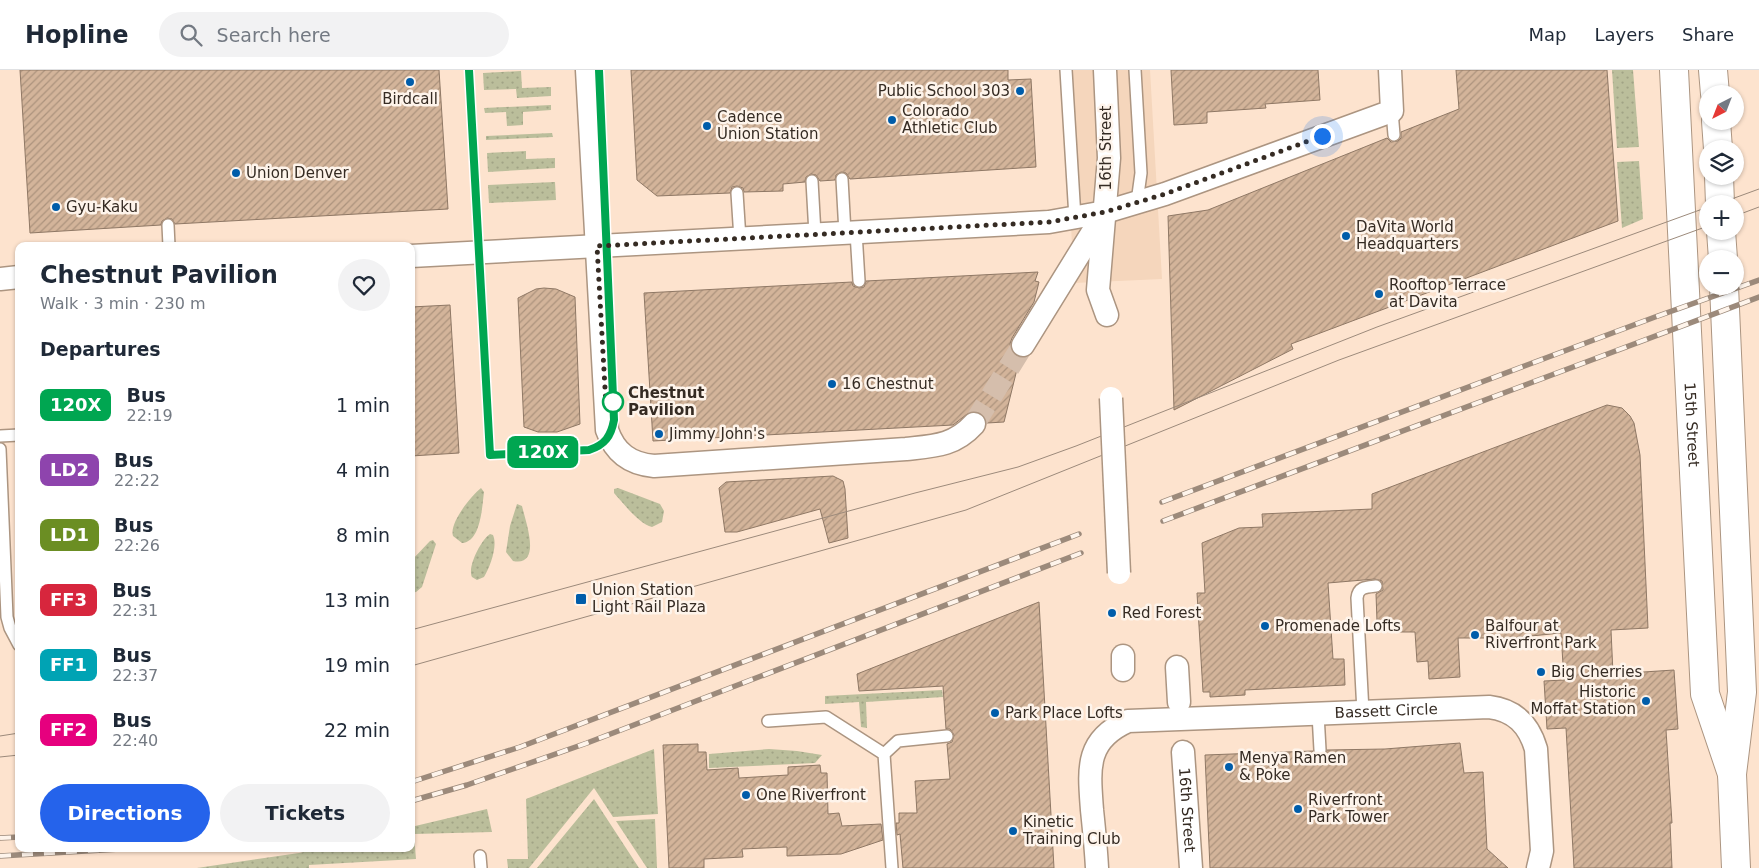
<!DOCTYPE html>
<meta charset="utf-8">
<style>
body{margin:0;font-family:"DejaVu Sans",sans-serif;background:#f2f2f3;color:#1f2937;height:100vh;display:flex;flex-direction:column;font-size:19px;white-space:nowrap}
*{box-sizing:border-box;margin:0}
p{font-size:16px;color:#747a83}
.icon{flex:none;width:28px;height:28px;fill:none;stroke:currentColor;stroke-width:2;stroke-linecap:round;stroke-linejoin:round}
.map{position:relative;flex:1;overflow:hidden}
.side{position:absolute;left:15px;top:172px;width:400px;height:610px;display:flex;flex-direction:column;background:#fff;border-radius:10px;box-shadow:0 1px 4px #0004}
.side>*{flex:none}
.badge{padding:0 10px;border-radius:8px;font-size:18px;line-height:32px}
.needle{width:32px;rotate:222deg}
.fabs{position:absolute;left:1699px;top:15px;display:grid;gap:10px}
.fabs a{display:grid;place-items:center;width:45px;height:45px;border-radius:50%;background:#fff;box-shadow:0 1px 4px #0004;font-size:25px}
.you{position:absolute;width:25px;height:25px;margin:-12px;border:4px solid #fff;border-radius:50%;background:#1a73e8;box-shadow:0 0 0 8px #1a73e833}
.map>.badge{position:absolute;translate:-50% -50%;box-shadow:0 0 0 2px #fff}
h2{padding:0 25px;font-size:19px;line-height:45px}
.round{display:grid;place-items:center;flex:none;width:52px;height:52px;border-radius:26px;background:#f2f2f3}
.headline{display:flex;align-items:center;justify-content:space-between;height:85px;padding:0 25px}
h1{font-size:24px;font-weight:700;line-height:38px}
.primary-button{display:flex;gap:10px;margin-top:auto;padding:10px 25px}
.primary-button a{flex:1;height:58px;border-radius:30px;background:#2563eb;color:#fff;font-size:20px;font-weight:700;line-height:58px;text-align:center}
.primary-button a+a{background:#f2f2f3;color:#1f2937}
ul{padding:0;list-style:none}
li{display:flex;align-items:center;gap:15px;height:65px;padding:0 25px}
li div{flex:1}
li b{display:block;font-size:19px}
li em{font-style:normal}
li .badge{min-width:55px;font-weight:700;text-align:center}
header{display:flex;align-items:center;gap:30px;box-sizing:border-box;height:70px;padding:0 25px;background:#fff;border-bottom:1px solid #e0e1e3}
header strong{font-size:24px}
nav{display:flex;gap:28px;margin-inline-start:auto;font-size:18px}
.search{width:350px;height:45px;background:#f2f2f3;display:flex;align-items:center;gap:12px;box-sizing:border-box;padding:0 18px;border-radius:28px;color:#747a83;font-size:19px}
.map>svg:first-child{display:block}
.built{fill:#f5d6bc}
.grass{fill:url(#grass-dots)}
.building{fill:url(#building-hatch);stroke:#8f7865}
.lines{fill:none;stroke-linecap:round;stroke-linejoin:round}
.street-tunnel{stroke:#d5beac;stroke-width:22;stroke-dasharray:22 11;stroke-linecap:butt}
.lane-casing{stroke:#ac9581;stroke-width:14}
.street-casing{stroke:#ac9581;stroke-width:25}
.secondary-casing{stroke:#ac9581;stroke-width:30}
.lane{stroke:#fff;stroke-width:11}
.street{stroke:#fff;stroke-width:22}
.secondary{stroke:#fff;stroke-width:28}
.tram{stroke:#9c8a7b;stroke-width:1}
.rail-casing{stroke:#9c8a7b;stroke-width:5.5}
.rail{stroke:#fef4eb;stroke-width:4;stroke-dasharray:11;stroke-linecap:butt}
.street-bridge-casing{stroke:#ac9581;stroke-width:25;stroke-linecap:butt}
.street-bridge{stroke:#fff;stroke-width:22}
.line-casing{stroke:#fff;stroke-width:11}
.line{stroke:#00a651;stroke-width:8}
.walk{stroke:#352b23;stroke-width:5;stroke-dasharray:0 9}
.poi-dot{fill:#005daa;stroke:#fef4eb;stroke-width:2}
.stop-dot{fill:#fff;stroke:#00a651;stroke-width:2.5}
.labels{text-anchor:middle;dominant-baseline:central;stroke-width:5;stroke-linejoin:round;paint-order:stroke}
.poi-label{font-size:15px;fill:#352b23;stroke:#fef4eb;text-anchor:start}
.street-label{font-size:15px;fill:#352b23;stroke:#fef4eb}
.stop-label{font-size:15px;font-weight:bold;fill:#352b23;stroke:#fef4eb;text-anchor:start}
</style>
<header>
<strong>Hopline</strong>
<div class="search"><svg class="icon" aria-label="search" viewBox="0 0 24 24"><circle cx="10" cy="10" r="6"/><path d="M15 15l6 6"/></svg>Search here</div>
<nav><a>Map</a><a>Layers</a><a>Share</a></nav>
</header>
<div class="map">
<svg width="1759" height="798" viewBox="0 0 1759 798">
<defs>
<pattern id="grass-dots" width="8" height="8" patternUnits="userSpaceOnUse" patternTransform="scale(1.25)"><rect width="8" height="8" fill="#bbbe9b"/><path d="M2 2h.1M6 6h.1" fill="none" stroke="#a1a385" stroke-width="1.8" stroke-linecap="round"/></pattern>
<pattern id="building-hatch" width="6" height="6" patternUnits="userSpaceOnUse" patternTransform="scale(1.25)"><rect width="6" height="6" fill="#d3b49a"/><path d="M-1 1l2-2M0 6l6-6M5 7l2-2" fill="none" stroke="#ac937d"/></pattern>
</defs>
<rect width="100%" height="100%" fill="#fde3ce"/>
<path class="built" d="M1063 0H1150L1162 209 1074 213Z"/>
<path class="grass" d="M1612 0H1633L1639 77 1617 78Z
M521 1 522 18 551 17V26L517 28 516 19 484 20 483 3Z
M551 35V40L523 42V55L507 56 506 42 485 43 484 38Z
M552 63 553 67 486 70V66Z
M526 81V89L555 88V98L488 102 487 83Z
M1639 91 1643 149 1622 158 1617 92Z
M555 112 556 130 489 133 488 115Z
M481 418 484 422C482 437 481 472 462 473L453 466C449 453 471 426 481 418Z
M618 418 660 434 664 441 662 452 652 457C639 454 623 433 614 423V419Z
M517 434 522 436C525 450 543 497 513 491L506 482 510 456Z
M490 464 493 465C498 476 490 497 484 507L477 510 472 507C467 497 481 470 490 464Z
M433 470 436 474 422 517 416 522 411 523V491L430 471Z
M942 620 943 627 866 632 867 658 861 657 859 632 825 634V626Z
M654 679 658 744 613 747 594 718 529 798H508L507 789H528L526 729Z
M769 679 797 681 822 685 815 693 709 698V684Z
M594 729 639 798H537Z
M487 739 492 762 414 764 416 789 309 795V798H197L299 783 317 779H411V757Z
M655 749 657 798H647L616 751Z"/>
<path class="building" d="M20 0H439L448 139 175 154 172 149 167 148 162 151 161 155 30 163Z
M631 0H1008V10L1031 9 1036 97 850 109 846 103 841 102 836 105 835 110 820 111 816 105 811 104 806 107 805 112 783 114V121L744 122 743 118 737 116 732 117 730 123 657 126 637 110Z
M1171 0H1318L1320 30 1265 34 1266 38 1207 42V53L1174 55Z
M1456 0H1607L1618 151 1291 274 1293 279 1174 340 1168 146 1208 140 1387 68 1391 72 1398 71 1401 68V62L1459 39Z
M1038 202 1035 211 1039 212 1034 232 1012 268 1010 274 1012 282 1020 287 1004 352 987 353 983 345 978 342 971 341 953 355 653 371 644 223 852 212 853 216 859 218 864 217 866 211Z
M544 218 556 219 575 227 580 354 557 362H538L524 357 518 228 536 219Z
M450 235 459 383 411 386V237Z
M1607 335 1622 338 1630 346 1634 353 1640 385 1648 558 1611 560 1613 604 1674 600 1678 659 1666 660 1672 753H1670L1672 798H1574L1566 658 1547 659 1544 611 1564 610 1561 563 1511 568H1458L1460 607 1429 609 1428 591 1417 592 1415 562H1394L1393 551H1377L1376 524 1383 520 1382 511 1375 509 1328 513 1333 589H1344L1345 615 1245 620V625L1210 627V622H1203L1197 523H1205L1202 473 1239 458 1263 457 1262 444 1372 439V424Z
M833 406 843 411 845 419 848 468 829 473 820 439 737 462H725L719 418 726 412Z
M1039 532 1054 798H903L900 764 897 765 896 753H899V743H917L915 711 950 709 947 674 952 672 954 665 950 659H946L943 616 859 621 857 604Z
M1460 673 1464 703 1483 702 1487 779 1508 798H1210L1205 685 1313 681 1314 684 1320 687 1324 686 1327 680 1385 679Z
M698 674V682H706L707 700 738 698 739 708 788 705V697L820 695 821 703H827L828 744 839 743 842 756 881 754 883 770 841 784 787 786V777L742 779 743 787 704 789V798H669L663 675Z"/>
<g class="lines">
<path class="street-tunnel" d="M974 354 1023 275"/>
<g class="lane-casing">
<path id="lane" d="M1066 0 1075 148
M1135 0 1141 103 1137 132
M1392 41 1394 65
M842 109 845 163
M812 111 815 164
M737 123 740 169
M168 155 169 176
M856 162 859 211
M0 366 19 365
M0 379 7 547 10 558 19 575
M1363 642 1357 528C1358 517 1366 517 1376 516
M1318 644 1320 680
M768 651 826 647 884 684 892 798
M884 684 898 671 947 666
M480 786 481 798"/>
</g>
<g class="street-casing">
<g id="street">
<path d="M587 0 607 360C615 383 630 394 654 396L906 379C934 376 954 376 974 354"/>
<path d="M1105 0 1109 88 1098 220 1107 245"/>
<path d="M411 186 1049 152 1105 142 1165 124 1392 41 1390 0"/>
<path d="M0 209 19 207"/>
<path d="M1023 275 1102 147"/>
<path d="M1123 586V600"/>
<path d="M1177 597 1179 632"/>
<path id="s1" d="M1183 682 1191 798"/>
<path id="s2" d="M1097 798C1096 779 1094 759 1092 740 1089 699 1085 670 1128 651L1489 637C1515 640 1529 655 1536 679L1542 781 1538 798"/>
</g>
</g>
<g class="secondary-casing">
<g id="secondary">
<path id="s3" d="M1674 0 1705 624 1732 704"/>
<path d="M1713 0 1715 24"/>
<path d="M1716 51 1718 79"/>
<path d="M1719 106 1720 134"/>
<path d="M1721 161 1723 189"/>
<path d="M1724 216 1742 622 1732 704 1736 798"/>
</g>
</g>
<use href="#lane" class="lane"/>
<use href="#street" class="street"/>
<use href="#secondary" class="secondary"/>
<path class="tram" d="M1718 134 1759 119
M1735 146 1759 137
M411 560 915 423 1018 397 1076 376 1377 257 1708 137
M411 596 966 440 1339 290 1708 156
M0 666 19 663
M0 687 19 685"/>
<g class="rail-casing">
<path id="rail" d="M1162 432 1655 247 1759 210
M1163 451 1759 227
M411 712 520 677 1079 464
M411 731 467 715 587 673 1081 483
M0 768 19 767
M0 786 120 779"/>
</g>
<use href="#rail" class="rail"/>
<g class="street-bridge-casing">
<path id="street-bridge" d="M1111 328 1119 503"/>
</g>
<use href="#street-bridge" class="street-bridge"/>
</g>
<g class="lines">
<g class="line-casing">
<path id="line" d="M469 0 490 385 589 380C605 375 611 366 614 350L599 0"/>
</g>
<use href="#line" class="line"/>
<path class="walk" d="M613 332 606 336 597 176 1049 152 1105 142 1165 124 1322 66"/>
</g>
<g class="poi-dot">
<circle cx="410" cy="12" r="5"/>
<circle cx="1020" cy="21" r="5"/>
<circle cx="892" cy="50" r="5"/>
<circle cx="707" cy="56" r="5"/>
<circle cx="236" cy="103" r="5"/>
<circle cx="56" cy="137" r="5"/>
<circle cx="1346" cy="166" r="5"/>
<circle cx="1379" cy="224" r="5"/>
<circle cx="832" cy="314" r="5"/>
<circle cx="659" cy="364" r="5"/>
<rect x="575" y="523" width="12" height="12" rx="2.5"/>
<circle cx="1112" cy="543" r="5"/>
<circle cx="1265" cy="556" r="5"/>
<circle cx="1475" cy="565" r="5"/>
<circle cx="1541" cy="602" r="5"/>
<circle cx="1646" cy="631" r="5"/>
<circle cx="995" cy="643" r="5"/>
<circle cx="1229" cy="697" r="5"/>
<circle cx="746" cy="725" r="5"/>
<circle cx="1298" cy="739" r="5"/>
<circle cx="1013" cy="761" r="5"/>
</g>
<circle class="stop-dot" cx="613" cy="332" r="10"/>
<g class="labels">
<g class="poi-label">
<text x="1010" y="21" text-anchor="end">Public School 303</text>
<text x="410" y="29" text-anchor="middle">Birdcall</text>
<text x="902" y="41">Colorado<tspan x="902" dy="17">Athletic Club</tspan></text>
<text x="717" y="47">Cadence<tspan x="717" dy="17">Union Station</tspan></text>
<text x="246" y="103">Union Denver</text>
<text x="66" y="137">Gyu-Kaku</text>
<text x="1356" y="157">DaVita World<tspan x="1356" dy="17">Headquarters</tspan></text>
<text x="1389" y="215">Rooftop Terrace<tspan x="1389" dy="17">at Davita</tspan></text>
<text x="842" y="314">16 Chestnut</text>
<text x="669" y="364">Jimmy John's</text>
<text x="592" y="520">Union Station<tspan x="592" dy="17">Light Rail Plaza</tspan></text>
<text x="1122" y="543">Red Forest</text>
<text x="1275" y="556">Promenade Lofts</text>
<text x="1485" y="556">Balfour at<tspan x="1485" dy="17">Riverfront Park</tspan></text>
<text x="1551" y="602">Big Cherries</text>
<text x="1636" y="622" text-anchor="end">Historic<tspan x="1636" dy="17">Moffat Station</tspan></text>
<text x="1005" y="643">Park Place Lofts</text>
<text x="1239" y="688">Menya Ramen<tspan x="1239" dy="17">&amp; Poke</tspan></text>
<text x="756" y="725">One Riverfront</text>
<text x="1308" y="730">Riverfront<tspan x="1308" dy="17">Park Tower</tspan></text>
<text x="1023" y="752">Kinetic<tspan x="1023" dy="17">Training Club</tspan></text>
</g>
<g class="street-label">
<text transform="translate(1106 78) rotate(-90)">16th Street</text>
<text stroke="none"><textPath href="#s3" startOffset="355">15th Street</textPath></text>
<text stroke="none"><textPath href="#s2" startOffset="422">Bassett Circle</textPath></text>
<text stroke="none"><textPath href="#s1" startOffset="58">16th Street</textPath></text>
</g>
<g class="stop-label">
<text x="628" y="323">Chestnut<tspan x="628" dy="17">Pavilion</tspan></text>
</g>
</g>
</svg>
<div class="fabs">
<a><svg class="needle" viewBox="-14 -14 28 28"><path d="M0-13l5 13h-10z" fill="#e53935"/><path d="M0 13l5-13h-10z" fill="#747a83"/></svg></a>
<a><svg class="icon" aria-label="layers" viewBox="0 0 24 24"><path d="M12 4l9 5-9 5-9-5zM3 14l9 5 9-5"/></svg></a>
<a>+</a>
<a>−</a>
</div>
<div class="you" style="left:1322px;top:66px"></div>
<b class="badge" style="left:543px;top:382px;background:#00a651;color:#fff">120X</b>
<section class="side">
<div class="headline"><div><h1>Chestnut Pavilion</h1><p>Walk · 3 min · 230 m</p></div><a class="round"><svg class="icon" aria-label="heart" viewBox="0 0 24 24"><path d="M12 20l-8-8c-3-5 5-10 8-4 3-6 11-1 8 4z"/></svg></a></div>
<h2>Departures</h2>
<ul>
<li><span class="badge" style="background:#00a651;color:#fff">120X</span><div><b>Bus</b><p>22:19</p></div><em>1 min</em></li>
<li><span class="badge" style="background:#8e44ad;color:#fff">LD2</span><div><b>Bus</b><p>22:22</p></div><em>4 min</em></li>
<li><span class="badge" style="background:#6b8e23;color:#fff">LD1</span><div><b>Bus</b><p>22:26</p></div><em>8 min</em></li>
<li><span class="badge" style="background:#d7263d;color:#fff">FF3</span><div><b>Bus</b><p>22:31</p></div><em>13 min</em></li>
<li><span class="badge" style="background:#00a3b4;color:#fff">FF1</span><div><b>Bus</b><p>22:37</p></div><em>19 min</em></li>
<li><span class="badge" style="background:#e6007e;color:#fff">FF2</span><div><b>Bus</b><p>22:40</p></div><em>22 min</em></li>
</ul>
<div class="primary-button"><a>Directions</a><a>Tickets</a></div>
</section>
</div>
